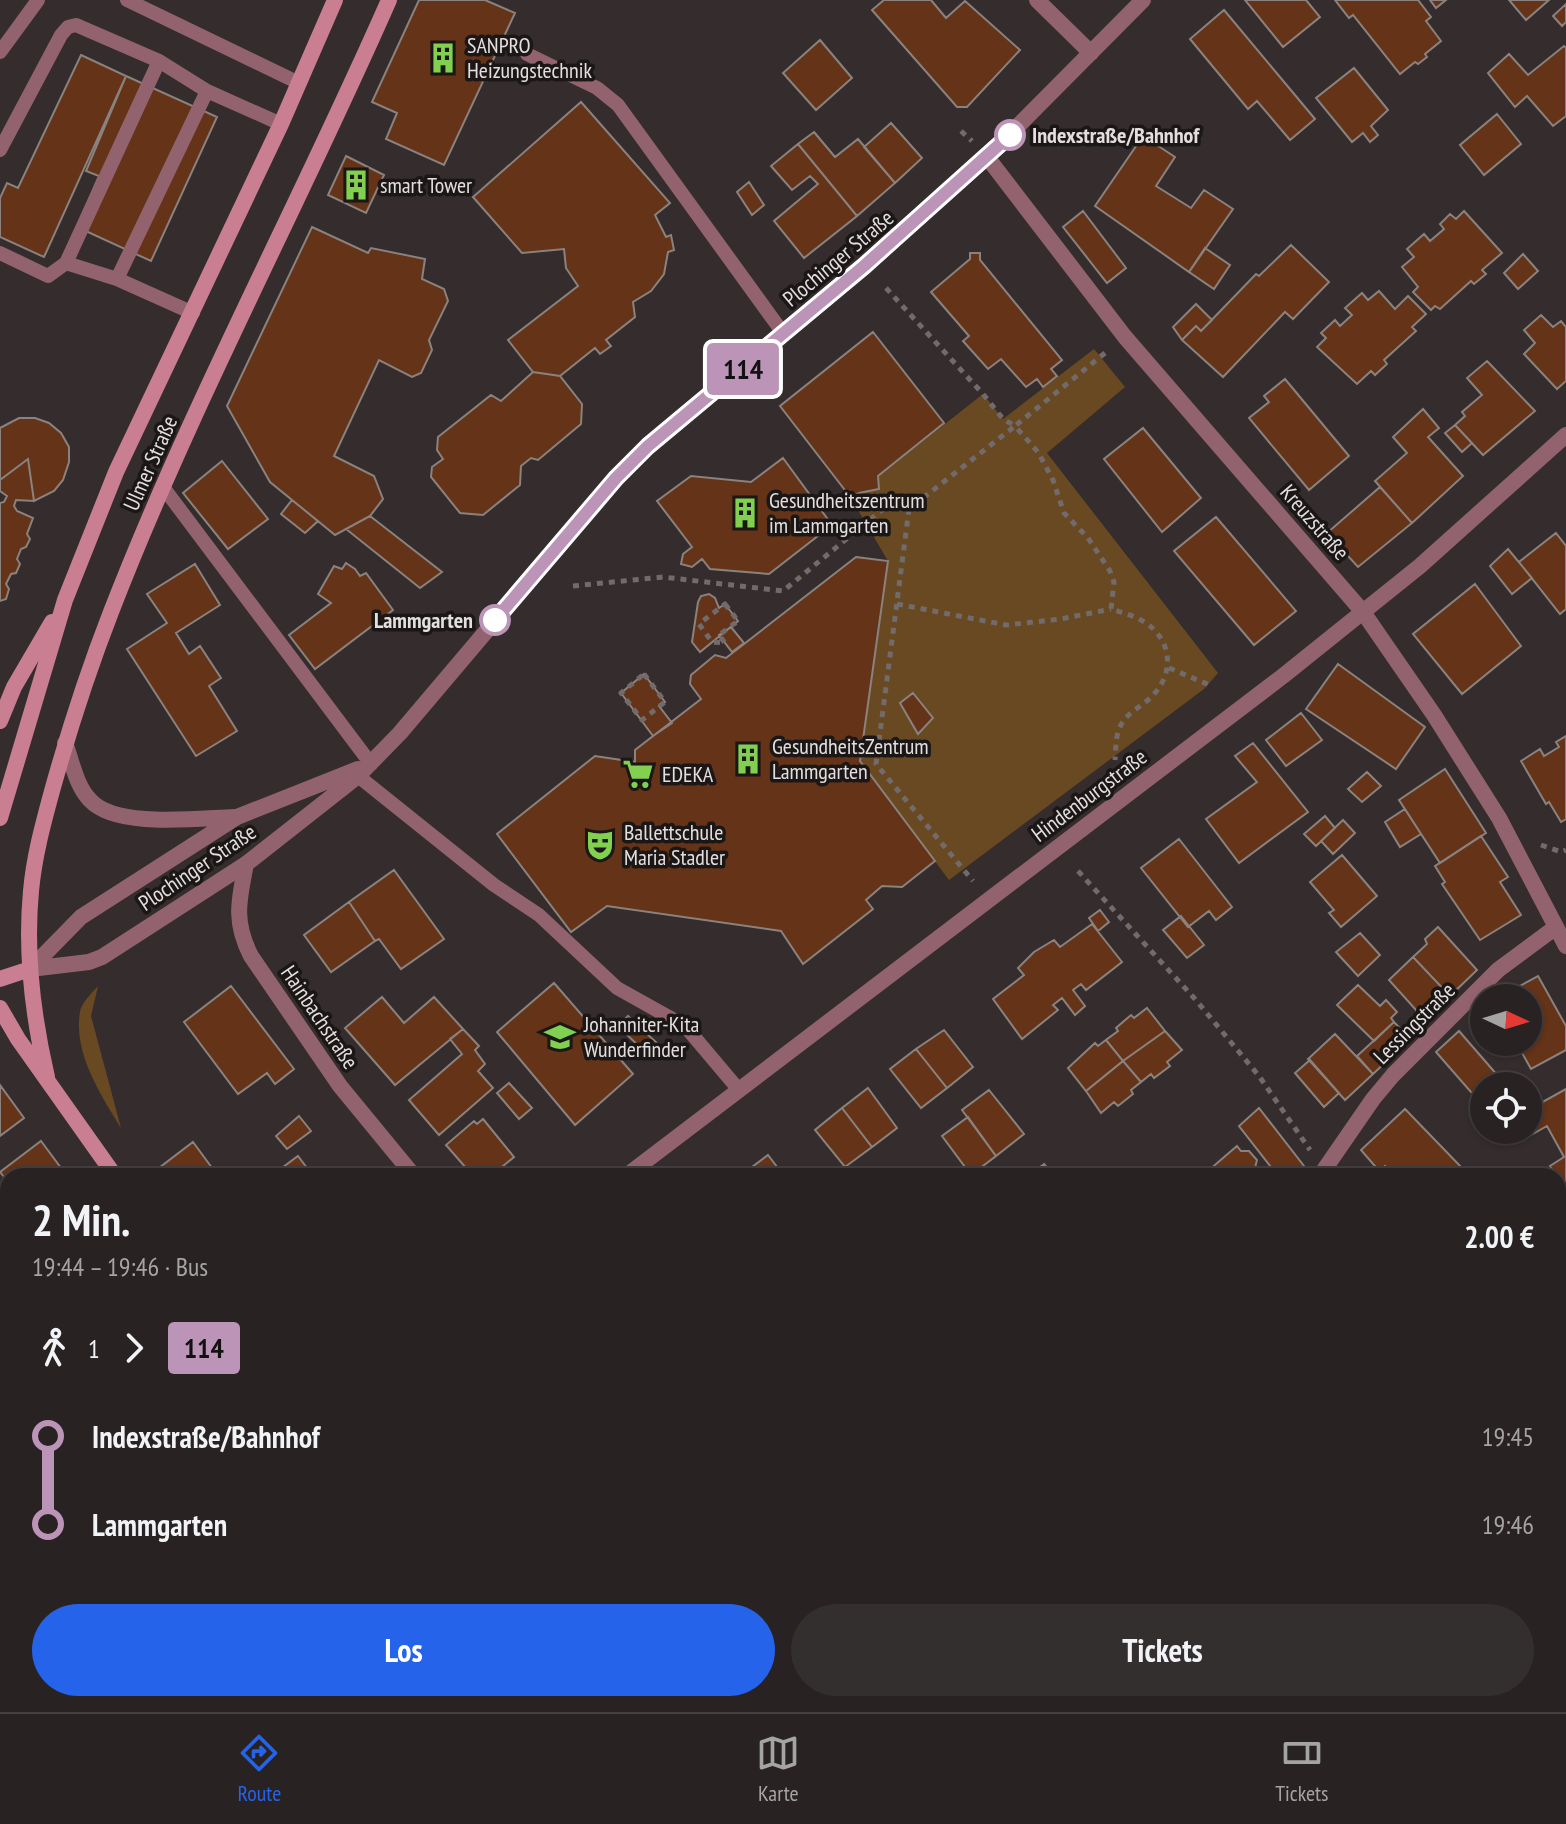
<!DOCTYPE html>
<html lang="de">
<meta charset="utf-8">
<style>
body{margin:0;font-family:"PT Sans Narrow",sans-serif;background:#342f2f;color:#f1f3f6;height:100vh;display:flex;flex-direction:column;font-size:30px;white-space:nowrap}
*{box-sizing:border-box;margin:0}
p{font-size:26px;color:#a5a4a5}
.icon{flex:none;width:44px;height:44px;fill:none;stroke:currentColor;stroke-width:2;stroke-linecap:round;stroke-linejoin:round}
.map{position:relative;flex:1;overflow:hidden}
.panel{position:absolute;left:0px;top:1168px;width:1566px;height:544px;display:flex;flex-direction:column;background:#282222;border-radius:24px 24px 0 0;box-shadow:0 2px 6px #0004,0 0 0 2px #443f40}
.panel>*{flex:none}
.badge{padding:0 16px;border-radius:6px;font-size:28px;line-height:52px}
.needle{width:52px;rotate:94deg}
.controls{position:absolute;left:1470px;top:984px;display:grid;gap:16px}
.controls a{display:grid;place-items:center;width:72px;height:72px;border-radius:50%;background:#282222;box-shadow:0 2px 6px #0004,0 0 0 2px #443f40;font-size:40px}
.map>.badge{position:absolute;translate:-50% -50%;box-shadow:0 0 0 4px #fff}
.legs{display:flex;align-items:center;gap:12px;height:88px;padding:0 32px;font-size:26px}
.legs p{margin-inline-start:auto}
.headline{display:flex;align-items:center;justify-content:space-between;height:136px;padding:0 32px}
h1{font-size:44px;font-weight:700;line-height:60px}
.cta{display:flex;gap:16px;margin-top:auto;padding:16px 32px}
.cta a{flex:1;height:92px;border-radius:48px;background:#2563eb;color:#fff;font-size:32px;font-weight:700;line-height:92px;text-align:center}
.cta a+a{background:#342f2f;color:#f1f3f6}
ul{padding:0 32px;list-style:none}
li{display:flex;align-items:center;gap:28px;height:88px;font-size:30px}
li i{display:grid;place-items:center;width:12px;height:100%;margin:0 10px;background:currentColor}
li i::after{content:'';width:20px;height:20px;margin:-10px;border:6px solid;border-radius:50%;background:#282222}
li p{margin-inline-start:auto}
li:first-child i{background:linear-gradient(#0000 50%,currentColor 0)}
li:last-child i{background:linear-gradient(currentColor 50%,#0000 0)}
.tab-bar{display:flex;justify-content:space-around;align-items:center;height:112px;border-top:2px solid #443f40;background:#282222;font-size:22px;color:#a5a4a5}
.tab-bar a{display:grid;justify-items:center;gap:4px}
.tab-bar .on{color:#2563eb}
.map>svg:first-child{display:block}
.green{fill:#694922}
.building{fill:#643318;stroke:#8a827e;stroke-width:2}
.lines{fill:none;stroke-linecap:round;stroke-linejoin:round}
.path{stroke:#726b6b;stroke-width:5;stroke-dasharray:6 6;stroke-linecap:butt}
.service{stroke:#92636e;stroke-width:14}
.minor{stroke:#92636e;stroke-width:16}
.tertiary{stroke:#92636e;stroke-width:16}
.secondary{stroke:#ca7e91;stroke-width:16}
.line-1-casing{stroke:#fff;stroke-width:18}
.line-1{stroke:#bb94b8;stroke-width:12}
.stop-1-dot{fill:#fff;stroke:#bb94b8;stroke-width:4}
.labels{text-anchor:middle;dominant-baseline:central;stroke-width:7;stroke-linejoin:round;paint-order:stroke}
.poi-label{font-size:22px;fill:#e4dfde;stroke:#1a1716;text-anchor:start}
.stop-label{font-size:22px;font-weight:bold;fill:#e4dfde;stroke:#1a1716;text-anchor:start}
.street-label{font-size:22px;fill:#e4dfde;stroke:#1a1716}
</style>
<div class="map">
<svg width="1566" height="1712" viewBox="0 0 1566 1712">
<rect width="100%" height="100%" fill="#352d2d"/>
<path class="green" d="M1094 349 1125 387 1047 453 1218 673 1204 689 949 880 860 761 888 561 851 498 983 394 1003 419Z
M98 986 91 1016 121 1128C101 1095 73 1053 80 1012 81 1003 92 993 98 986Z
M1566 1543V1712H1347L1351 1704H1558V1549Z"/>
<path class="building" d="M419 0H485L515 13 444 165 386 139 397 113 372 102Z
M884 0H931L946 18 965 1 1020 50 967 107H957L872 10Z
M1245 0H1306L1320 17 1283 47Z
M1335 0H1418L1431 17 1426 21 1441 41 1425 54 1427 57 1418 64 1415 62 1400 74 1353 15 1349 18Z
M1430 0H1446L1436 8Z
M1509 0H1549L1526 20Z
M1566 4V22L1562 26 1553 16Z
M1224 10 1315 119 1290 140 1257 101 1248 109 1190 39Z
M820 40 852 78 816 110 783 73Z
M1564 46 1566 48V116L1553 126 1527 96 1515 107 1488 73 1509 54 1528 75Z
M81 55 126 76 44 257 0 237V198L7 183 18 188Z
M1354 68 1388 110 1371 126 1378 135 1370 142 1363 133 1352 142 1316 98Z
M126 76 217 117 151 261 77 227 99 176 86 171Z
M581 102 670 203 655 215 666 237 671 235 674 250 668 252 664 274 651 291 633 302 635 317 606 340 611 346 600 354 595 348 560 376 533 372 508 340 578 286 566 268 564 249 522 253 473 197Z
M1497 114 1521 144 1484 175 1460 145Z
M891 123 922 158 895 183 864 147Z
M814 132 835 157 858 139 895 183 857 216 798 144Z
M1143 136 1175 157 1156 186 1191 208 1204 190 1233 209 1189 272 1095 206Z
M798 144 857 216 804 258 774 221 818 184 810 176 792 190 771 166Z
M346 156 384 175 366 213 328 195Z
M749 182 764 205 752 215 737 192Z
M1083 211 1126 268 1107 283 1063 227Z
M1464 211 1502 253 1482 270 1486 274 1474 284 1471 281 1440 309 1435 306 1431 310 1413 292 1418 287 1402 267 1414 257 1407 249 1424 234 1430 241 1444 229 1440 224 1450 214 1456 219Z
M312 227 368 253 371 248 425 259 422 279 444 289 448 301 429 340 432 350 421 373 412 377 379 360 334 456 374 476 383 499 370 516 335 535 270 482 227 406Z
M1291 245 1329 282 1293 319 1285 312 1223 377 1182 340 1196 326 1201 331 1256 274 1259 276Z
M1205 248 1230 265 1214 289 1189 272Z
M970 253H980V260L1062 360 1051 369 1057 376 1043 387 1037 379 1026 387 1001 359 988 369 963 341 969 336 931 292 970 259Z
M1523 254 1538 271 1518 289 1504 273Z
M1379 291 1395 309 1408 296 1426 314 1412 327 1416 331 1384 360 1387 364 1375 375 1371 371 1357 384 1317 347 1326 338 1321 333 1335 320 1340 326 1352 315 1345 308 1362 293 1368 300Z
M1196 304 1212 320 1201 331 1196 326 1182 340 1173 327Z
M1541 315 1553 327 1561 321 1566 327V381L1557 389 1524 354 1535 343 1524 330Z
M873 332 944 423 878 476 879 489 859 493 851 498 780 406Z
M1487 361 1535 411 1483 455 1455 425 1465 416 1462 412 1482 395 1467 378Z
M533 372 560 376 582 404 581 424 538 460 531 458 521 466 520 485 483 515 460 513 431 477 432 467 443 459 437 450 438 437 491 395 501 401Z
M1285 379 1349 456 1309 490 1249 418 1269 402 1264 396Z
M1423 409 1439 428 1428 437 1463 476 1412 523 1375 481 1407 453 1393 437Z
M19 418H35L49 423 61 433 69 447V462L63 480 54 491 34 501 28 459 0 480V428Z
M1455 425 1472 443 1462 452 1445 433Z
M1143 428 1201 498 1162 532 1104 459Z
M783 458 832 525 769 574 710 569 702 559 692 567 681 564 683 554 692 547 657 501 691 476 751 482Z
M28 459 34 501 16 500 14 506 17 511 33 518 27 534 30 539 26 547 21 549 17 559 20 564 16 573 11 574 6 584 9 589 6 599 0 601V503L4 502 7 496 0 491V480Z
M222 461 268 519 228 549 183 493Z
M1380 487 1412 523 1358 567 1327 533Z
M292 500 318 521 305 533 281 514Z
M370 516 442 572 420 588 346 529Z
M1216 517 1296 611 1254 645 1174 551Z
M1556 533 1566 546V609L1560 614 1519 562Z
M1508 549 1532 578 1512 594 1490 566Z
M856 557 888 561 860 761 935 861 902 887 882 886 866 900 873 909 803 964 781 931 607 906 571 932 497 834 595 756 635 762V750L701 699 690 684 691 675 715 655 726 658Z
M346 563 355 569 360 576 366 573 393 610 315 669 289 635 331 603 318 594 334 566 342 569Z
M195 564 220 605 176 633 189 654 200 646 221 678 209 686 237 731 196 756 127 649 167 623 147 594Z
M1475 584 1521 646 1462 694 1413 634Z
M709 594 715 598 719 608 725 604 738 621 700 652 692 642 698 602 701 596Z
M731 627 744 643 732 652 719 635Z
M1338 664 1425 727 1396 769 1306 709Z
M644 674 665 702 659 706 672 723 653 736 621 693Z
M913 693 933 718 918 734 900 703Z
M1301 713 1322 740 1286 766 1266 740Z
M1566 736V819L1561 822 1549 802 1546 804 1521 761 1540 749 1544 756 1559 747 1556 742Z
M1253 743 1308 812 1239 863 1206 819 1257 782 1235 756Z
M1445 769 1486 833 1440 863 1399 800Z
M1367 772 1381 786 1362 802 1348 789Z
M1405 809 1421 834 1400 847 1385 822Z
M1325 816 1335 828 1316 846 1304 834Z
M1343 820 1355 833 1333 854 1321 841Z
M1481 836 1508 877 1500 882 1521 915 1480 940 1442 884 1445 882 1435 866Z
M1179 839 1232 907 1216 920 1209 911 1188 927 1141 868Z
M1342 855 1377 896 1341 927 1329 913 1334 910 1310 882Z
M394 870 444 939 401 969 379 939 375 941 349 902Z
M349 902 375 941 331 972 304 935Z
M1100 910 1109 922 1098 931 1089 918Z
M1181 916 1204 945 1187 958 1163 930Z
M1092 924 1122 962 1086 990 1081 984 1073 990 1085 1006 1075 1015 1062 998 1053 1005 1058 1010 1022 1039 993 999 1024 975 1018 968 1034 952 1054 940 1060 947Z
M1438 927 1477 970 1450 996 1413 957 1427 944 1425 939Z
M1360 933 1380 955 1358 976 1336 952Z
M1413 957 1450 996 1425 1020 1389 980Z
M1538 976 1566 1026V1050L1531 1069 1516 1042H1528V998H1498Z
M554 983 633 1074 575 1125 497 1032Z
M1358 985 1380 1006 1386 1000 1397 1012 1391 1018 1394 1022 1374 1041 1337 1005Z
M231 986 294 1069 275 1084 267 1073 238 1094 184 1022Z
M382 997 404 1023 434 997 463 1029 395 1085 345 1028Z
M1147 1008 1165 1031 1123 1061 1106 1040 1118 1031 1116 1028 1131 1015 1134 1018Z
M628 1016 659 1045 649 1056 618 1026Z
M1394 1022 1410 1039 1373 1074 1357 1056Z
M463 1029 479 1046 475 1050 485 1064 478 1071 493 1088 439 1135 409 1100 462 1054 450 1039Z
M944 1030 973 1067 947 1088 916 1049Z
M1165 1031 1182 1050 1167 1062 1170 1066 1154 1078 1151 1074 1141 1082 1123 1061Z
M1459 1031 1505 1084 1484 1086V1095L1477 1099 1436 1052Z
M1335 1034 1373 1074 1345 1100 1308 1059Z
M1106 1040 1123 1061 1086 1091 1068 1068 1095 1043 1098 1046Z
M916 1049 947 1088 921 1108 890 1069Z
M1310 1060 1339 1093 1324 1107 1295 1073Z
M1123 1061 1141 1082 1131 1090 1133 1094 1118 1106 1114 1102 1101 1113 1086 1091Z
M509 1083 532 1108 519 1119 497 1093Z
M0 1085 24 1118 0 1136Z
M868 1088 897 1128 872 1147 842 1108Z
M1566 1089V1193L1550 1166 1564 1157 1547 1126 1529 1136 1526 1130H1528V1110Z
M989 1090 1024 1134 996 1156 962 1110Z
M842 1108 872 1147 845 1167 815 1130Z
M1259 1108 1304 1166 1290 1176H1278L1239 1126Z
M1405 1109 1464 1170 1458 1176H1395L1385 1166 1380 1172 1361 1150Z
M299 1116 311 1131 287 1149 276 1136Z
M968 1117 996 1156 971 1175 942 1136Z
M483 1119 514 1157 491 1176H473L446 1145 474 1121 477 1124Z
M41 1141 67 1176H8V1182L0 1172Z
M193 1142 218 1176H159L155 1171Z
M1237 1146 1241 1151H1249L1257 1160 1255 1168 1262 1176H1214L1209 1170Z
M768 1155 784 1176H740Z
M298 1156 313 1176H271Z
M1044 1164 1054 1176H1028Z
M8 1188V1229L0 1235V1195Z
M1558 1264 1566 1277V1324L1558 1329Z
M8 1301V1354L0 1344V1307Z
M1566 1385V1455L1558 1461V1389Z
M3 1461 8 1467V1494L0 1483V1463Z
M8 1528V1563L0 1553V1544L8 1537 4 1532Z
M0 1575 8 1586V1601L0 1607Z
M49 1704H198L188 1712H38Z
M307 1704H411L401 1712H313Z
M465 1704H472L477 1712H455Z
M559 1704H625L627 1706 619 1712H565Z
M740 1704H768L771 1709 766 1712H746Z
M773 1704H827L835 1712H781Z
M892 1704H917L907 1712H899Z
M927 1704H931L939 1712H918Z
M1031 1704H1068L1073 1712H1030L1028 1705Z
M1081 1704H1168V1705L1154 1712H1085Z"/>
<g class="lines">
<path class="path" d="M961 131 972 141
M886 288 983 394 1003 419 1015 426 909 509 876 764 973 881
M1105 353 1015 426 1038 452 1053 480 1064 513 1088 538 1110 571 1114 582 1111 609C1123 613 1136 616 1146 623 1172 641 1174 672 1154 694 1145 705 1129 711 1122 723 1115 735 1116 747 1115 760
M573 586 663 577 783 591 888 505 909 509
M725 604 738 621 719 635 725 643 712 642 699 624Z
M897 604 1006 625 1061 619 1111 609
M1169 668 1212 686
M644 674 665 702 642 720 621 693Z
M1541 845 1561 852 1566 850
M1078 871 1195 999 1259 1076 1310 1150
M1558 1669 1566 1661
M1182 1704 1187 1712
M1521 1712 1526 1704"/>
<path class="service" d="M127 0 299 83
M0 52 38 0
M527 54 597 88 618 105 783 333
M159 61 66 263 117 279 193 313
M0 150 61 35 68 27 76 25 159 61 207 91 281 124
M0 253 48 276 66 263
M117 279 207 91
M163 487 371 764
M358 776 494 885 539 915 617 988 685 1026 739 1090"/>
<path class="minor" d="M1037 0 1091 53
M987 157 1125 337 1363 612 1434 715 1499 818 1566 946
M246 864C239 900 233 921 251 956L340 1086 414 1176
M1324 1170 1373 1099 1393 1075 1498 970 1556 927
M626 1176 1283 676 1420 566 1566 435
M0 1263 8 1257
M0 1657 8 1651
M979 1704 983 1712
M1290 1704 1292 1712"/>
<path class="tertiary" d="M65 743C72 761 76 786 90 800 116 829 199 818 235 817
M30 969 89 962 102 957 246 864 358 776 400 733 616 478 648 446 864 266 987 157 1143 0
M30 969 81 917 237 817 358 769
M1558 1507 1566 1501
M1263 1712 1279 1704"/>
<path class="secondary" d="M0 721 14 687 52 622
M0 818 65 600 116 472 281 124 335 0
M0 979 30 969
M0 1008 18 1039 115 1176
M47 1077C33 1017 25 954 31 891 34 857 43 824 52 791 69 730 88 671 111 612 192 403 299 205 389 0
M512 1704 518 1712"/>
</g>
<g class="lines">
<g class="line-1-casing">
<path id="line-1" d="M495 620 616 478 648 446 864 266 1010 135"/>
</g>
<use href="#line-1" class="line-1"/>
</g>
<defs>
<g id="building-bare" transform="scale(2.4)"><path d="M-4-6H4V6H1V3H-1V6H-4ZM-2.5-4.3h1.7v1.8h-1.7ZM.8-4.3h1.7v1.8H.8ZM-2.5-1h1.7V.8h-1.7ZM.8-1h1.7V.8H.8Z" fill="#82d050" stroke="#1a1716" stroke-width="2.5" paint-order="stroke"/></g>
<g id="supermarket-bare" transform="scale(2.4)"><path d="M-6-5.5h2.5l.6 2H6L4.5 2H-2.5L-4.4-4H-6ZM-1.5 3.2a1.3 1.3 0 1 0 .1 0ZM3 3.2a1.3 1.3 0 1 0 .1 0Z" fill="#82d050" stroke="#1a1716" stroke-width="2.5" paint-order="stroke"/></g>
<g id="theatre-bare" transform="scale(2.4)"><path d="M-5-5.5Q0-4 5-5.5V0Q5 5 0 6Q-5 5-5 0ZM-3.3-2.5H-1v1.5H-3.3ZM1-2.5H3.3v1.5H1ZM-2.8 1Q0 5.5 2.8 1Z" fill="#82d050" stroke="#1a1716" stroke-width="2.5" paint-order="stroke"/></g>
<g id="school-bare" transform="scale(2.4)"><path d="M0-5L7-2L0 1L-7-2ZM-4 1L0 2.5L4 1V4Q0 6-4 4Z" fill="#82d050" stroke="#1a1716" stroke-width="2.5" paint-order="stroke"/></g>
</defs>
<g fill-rule="evenodd">
<use href="#building-bare" x="443" y="58"/>
<use href="#building-bare" x="356" y="185"/>
<use href="#building-bare" x="745" y="513"/>
<use href="#building-bare" x="748" y="759"/>
<use href="#supermarket-bare" x="638" y="774"/>
<use href="#theatre-bare" x="600" y="845"/>
<use href="#school-bare" x="560" y="1037"/>
</g>
<g class="stop-1-dot">
<circle cx="1010" cy="135" r="14"/>
<circle cx="495" cy="620" r="14"/>
</g>
<g class="labels">
<g class="poi-label">
<text x="467" y="45">SANPRO<tspan x="467" dy="25">Heizungstechnik</tspan></text>
<text x="380" y="185">smart Tower</text>
<text x="769" y="500">Gesundheitszentrum<tspan x="769" dy="25">im Lammgarten</tspan></text>
<text x="772" y="746">GesundheitsZentrum<tspan x="772" dy="25">Lammgarten</tspan></text>
<text x="662" y="774">EDEKA</text>
<text x="624" y="832">Ballettschule<tspan x="624" dy="25">Maria Stadler</tspan></text>
<text x="584" y="1024">Johanniter-Kita<tspan x="584" dy="25">Wunderfinder</tspan></text>
</g>
<g class="stop-label">
<text x="1032" y="135">Indexstraße/Bahnhof</text>
<text x="473" y="620" text-anchor="end">Lammgarten</text>
</g>
<g class="street-label">
<text transform="translate(838 258) rotate(-40)">Plochinger Straße</text>
<text transform="translate(150 463) rotate(-66)">Ulmer Straße</text>
<text transform="translate(1315 522) rotate(49)">Kreuzstraße</text>
<text transform="translate(1089 795) rotate(-37)">Hindenburgstraße</text>
<text transform="translate(197 867) rotate(-34)">Plochinger Straße</text>
<text transform="translate(320 1017) rotate(56)">Hainbachstraße</text>
<text transform="translate(1414 1023) rotate(-45)">Lessingstraße</text>
</g>
</g>
</svg>
<div class="controls">
<a><svg class="needle" viewBox="-14 -14 28 28"><path d="M0-13l5 13h-10z" fill="#e53935"/><path d="M0 13l5-13h-10z" fill="#a5a4a5"/></svg></a>
<a><svg class="icon" aria-label="locate" viewBox="0 0 24 24"><circle cx="12" cy="12" r="6"/><path d="M12 2v4M12 18v4M2 12h4M18 12h4"/></svg></a>
</div>
<b class="badge" style="left:743px;top:369px;background:#bb94b8;color:#111">114</b>
<section class="panel">
<div class="headline"><div><h1>2 Min.</h1><p>19:44 – 19:46 · Bus</p></div><b>2.00 €</b></div>
<div class="legs"><svg class="icon" aria-label="walk" viewBox="0 0 24 24"><circle cx="13" cy="4" r="2"/><path d="M13 8l-2 6 4 7M11 14l-3 7M7 12l3-4h3l4 4"/></svg>1<svg class="icon" aria-label="forward" viewBox="0 0 24 24"><path d="M9 5l7 7-7 7"/></svg><b class="badge" style="background:#bb94b8;color:#111">114</b></div>
<ul>
<li><i style="color:#bb94b8"></i><b>Indexstraße/Bahnhof</b><p>19:45</p></li>
<li><i style="color:#bb94b8"></i><b>Lammgarten</b><p>19:46</p></li>
</ul>
<div class="cta"><a>Los</a><a>Tickets</a></div>
</section>
</div>
<nav class="tab-bar">
<a class="on"><svg class="icon" aria-label="directions" viewBox="0 0 24 24"><path d="M12 3l9 9-9 9-9-9zM9 14v-3h6M13 9l2 2-2 2"/></svg>Route</a>
<a><svg class="icon" aria-label="map" viewBox="0 0 24 24"><path d="M3 6l6-2 6 2 6-2v14l-6 2-6-2-6 2zM9 4v14M15 6v14"/></svg>Karte</a>
<a><svg class="icon" aria-label="tickets" viewBox="0 0 24 24"><path d="M3 7h18v10H3zM15 7v10"/></svg>Tickets</a>
</nav>
